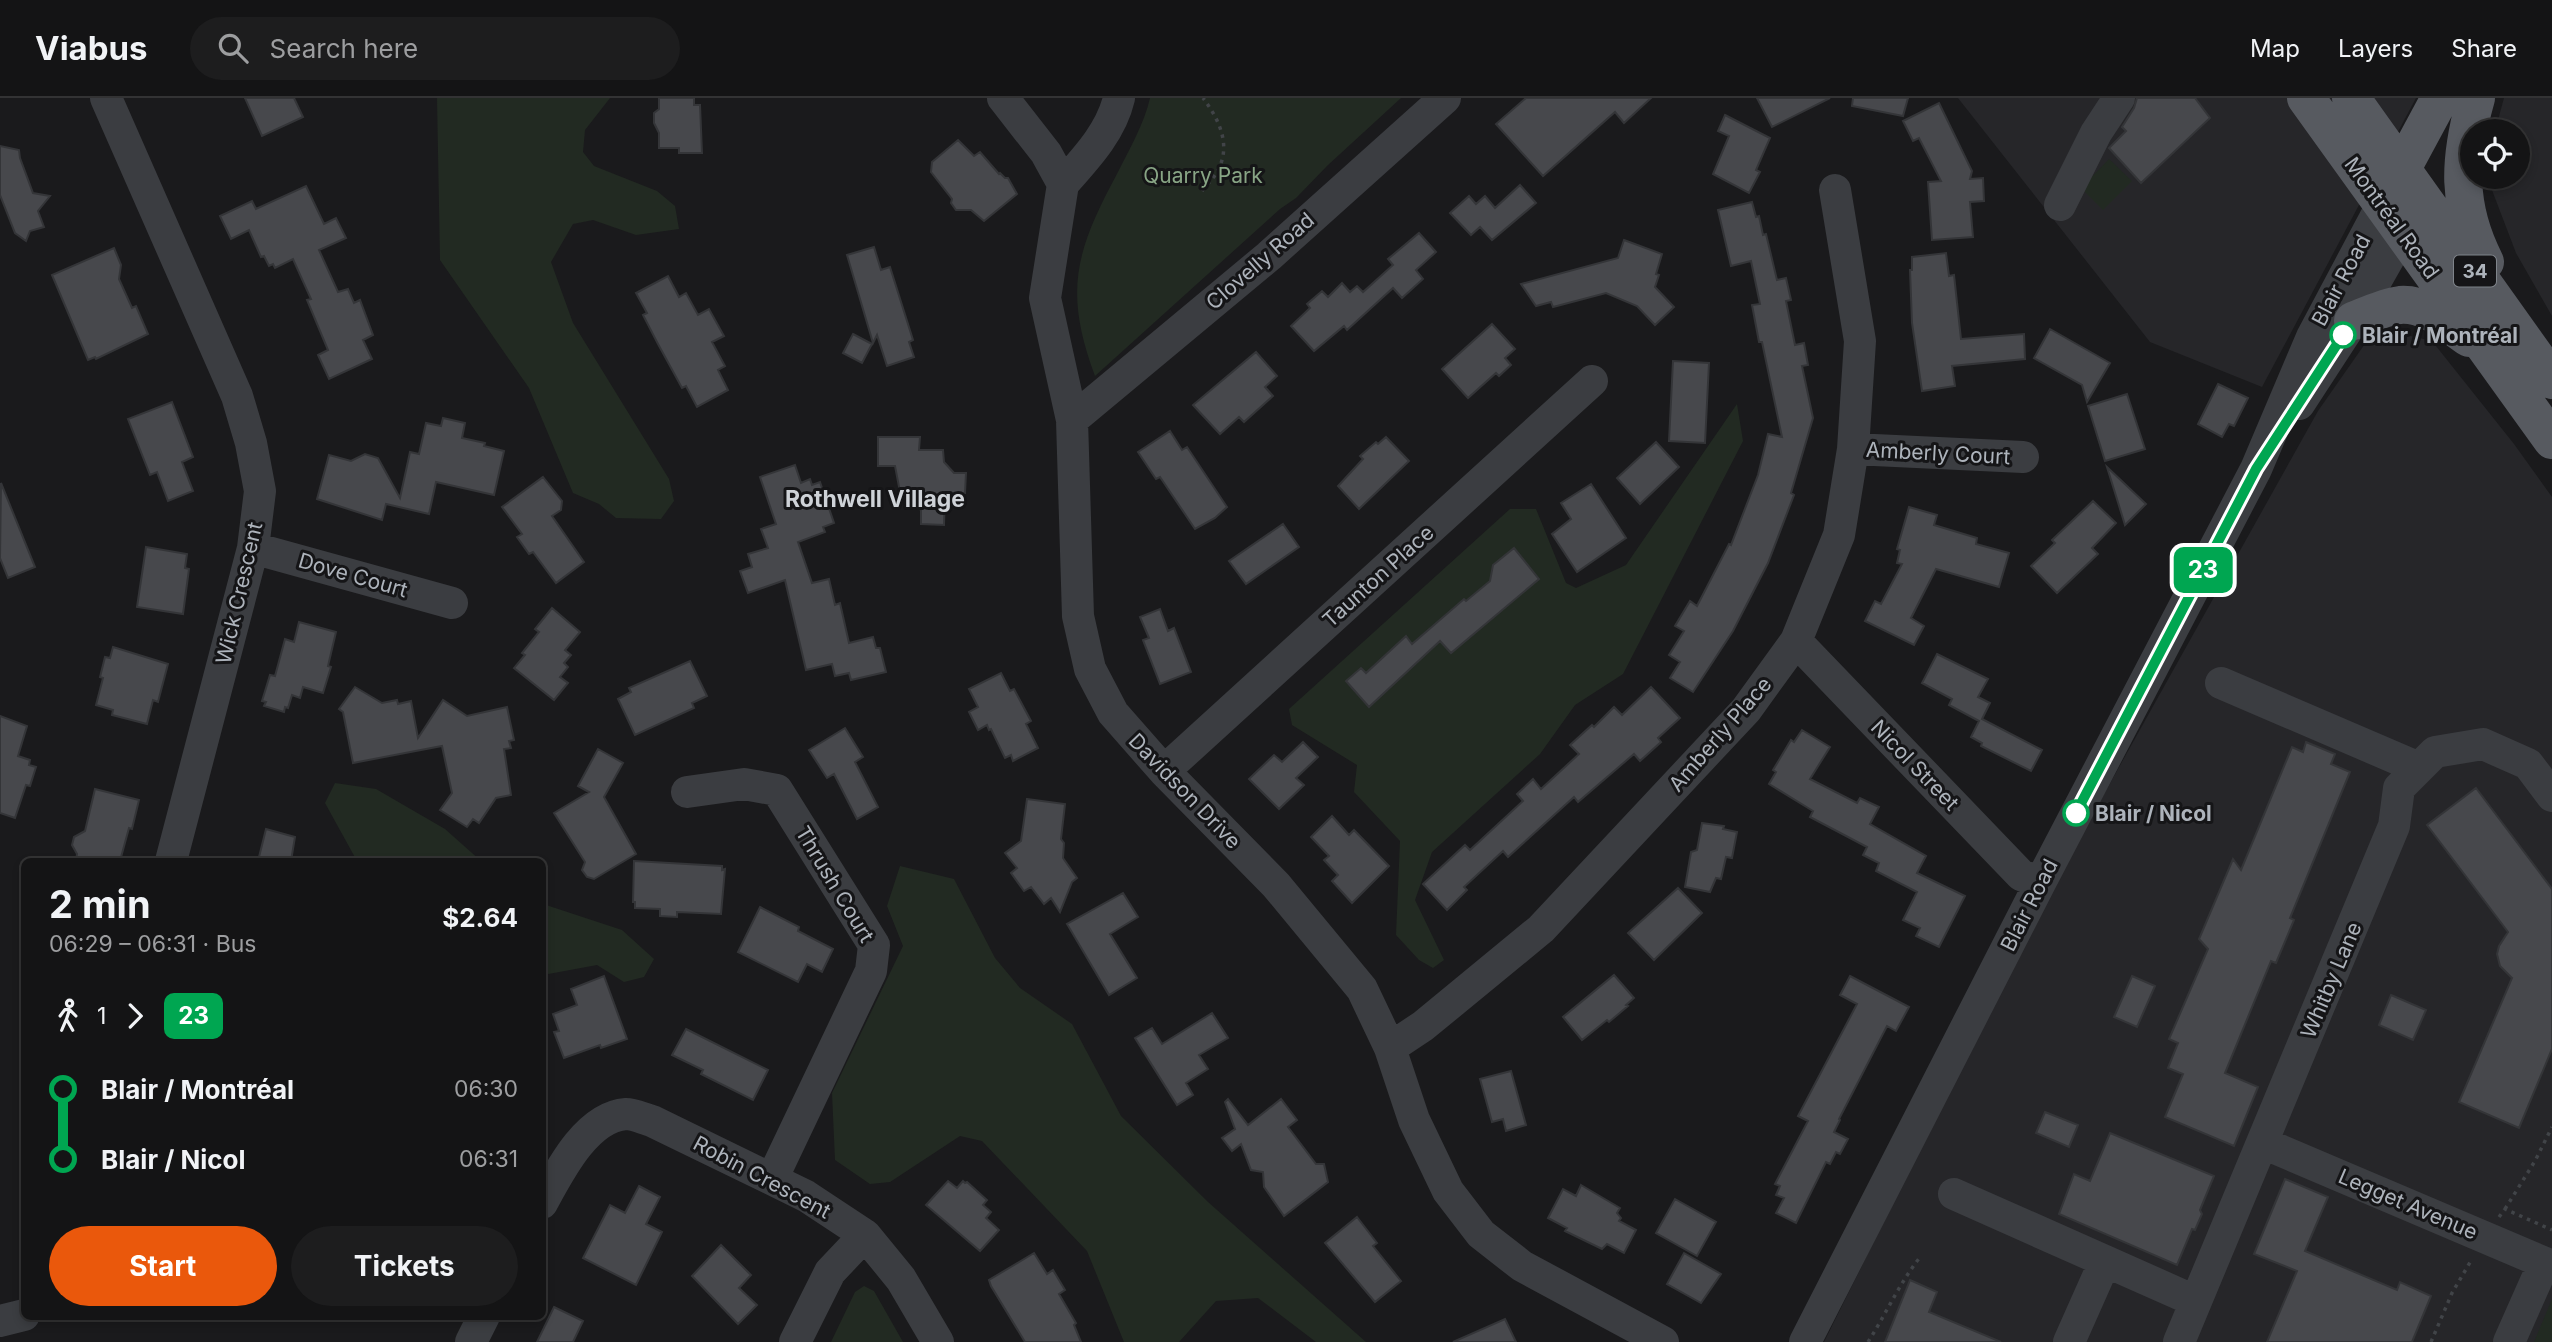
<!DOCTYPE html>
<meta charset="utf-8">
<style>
body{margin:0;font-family:Inter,sans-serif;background:#1d1d1e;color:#f1f3f6;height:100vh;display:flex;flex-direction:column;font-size:26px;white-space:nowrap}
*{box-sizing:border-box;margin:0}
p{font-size:23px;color:#9d9ea0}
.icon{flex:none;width:38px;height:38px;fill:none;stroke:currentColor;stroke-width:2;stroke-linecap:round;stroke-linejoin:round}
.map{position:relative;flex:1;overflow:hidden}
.sheet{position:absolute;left:21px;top:760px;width:525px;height:462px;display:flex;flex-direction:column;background:#141415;border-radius:10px;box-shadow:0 4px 10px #0003,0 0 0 2px #333334}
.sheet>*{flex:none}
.badge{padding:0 14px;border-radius:10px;font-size:24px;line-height:46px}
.controls{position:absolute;left:2460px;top:21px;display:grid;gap:14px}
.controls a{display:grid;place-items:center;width:70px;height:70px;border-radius:50%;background:#141415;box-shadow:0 4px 10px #0003,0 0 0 2px #333334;font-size:35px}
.map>.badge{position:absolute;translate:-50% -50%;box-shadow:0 0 0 4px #fff}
.legs{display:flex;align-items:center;gap:10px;height:77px;padding:0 28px;font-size:23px}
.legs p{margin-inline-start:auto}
.headline{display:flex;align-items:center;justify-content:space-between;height:119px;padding:0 28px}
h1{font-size:38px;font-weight:700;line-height:52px}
.button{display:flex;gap:14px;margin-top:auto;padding:14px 28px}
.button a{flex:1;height:80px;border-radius:42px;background:#ea580c;color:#fff;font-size:28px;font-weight:700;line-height:80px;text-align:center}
.button a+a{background:#1d1d1e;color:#f1f3f6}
ul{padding:0 28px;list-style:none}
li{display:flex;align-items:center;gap:24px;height:70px;font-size:26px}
li i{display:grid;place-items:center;width:10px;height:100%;margin:0 9px;background:currentColor}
li i::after{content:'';width:18px;height:18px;margin:-9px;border:5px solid;border-radius:50%;background:#141415}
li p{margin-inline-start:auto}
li:first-child i{background:linear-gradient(#0000 50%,currentColor 0)}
li:last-child i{background:linear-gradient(currentColor 50%,#0000 0)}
header{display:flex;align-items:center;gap:42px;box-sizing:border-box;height:98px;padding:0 35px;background:#141415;border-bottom:2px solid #333334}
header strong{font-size:33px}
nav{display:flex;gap:38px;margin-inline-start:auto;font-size:24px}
.search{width:490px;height:63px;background:#1d1d1e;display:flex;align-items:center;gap:18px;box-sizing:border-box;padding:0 24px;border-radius:38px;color:#9d9ea0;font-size:26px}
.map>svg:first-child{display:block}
.built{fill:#262629}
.green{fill:#222a22}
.building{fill:#47484c;stroke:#343538;stroke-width:2}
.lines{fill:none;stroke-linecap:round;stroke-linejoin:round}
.path{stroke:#414448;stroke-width:3.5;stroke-dasharray:3.5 5;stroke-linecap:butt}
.minor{stroke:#3b3d41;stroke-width:32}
.major{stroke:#575a60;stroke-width:38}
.line-1-casing{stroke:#fff;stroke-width:16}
.line-1{stroke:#00a651;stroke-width:10}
.stop-1-dot{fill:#fff;stroke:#00a651;stroke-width:3.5}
.labels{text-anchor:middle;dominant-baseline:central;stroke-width:6;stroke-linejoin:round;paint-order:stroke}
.shield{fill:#151517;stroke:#7f848a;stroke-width:2}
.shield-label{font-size:19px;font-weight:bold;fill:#adb3bb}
.park-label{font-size:21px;fill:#88a585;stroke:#151517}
.street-label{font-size:21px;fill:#adb3bb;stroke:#151517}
.stop-label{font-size:21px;font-weight:bold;fill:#adb3bb;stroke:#151517;text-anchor:start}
.neighbourhood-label{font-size:23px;font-weight:bold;fill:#ced2d7;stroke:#151517}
</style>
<header>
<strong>Viabus</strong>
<div class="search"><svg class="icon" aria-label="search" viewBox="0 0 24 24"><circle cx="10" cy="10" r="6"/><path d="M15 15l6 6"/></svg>Search here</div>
<nav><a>Map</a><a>Layers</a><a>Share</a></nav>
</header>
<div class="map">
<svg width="2552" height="1244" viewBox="0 0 2552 1244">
<rect width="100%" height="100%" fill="#1a1a1c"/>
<path class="built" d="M1958 0H2416L2262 289 2150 244Z
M2504 0H2552V218L2516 155 2487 79H2518V33H2495Z
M2376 230 2432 243 2514 346 2552 399V1244H1824L2037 816 2318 313Z"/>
<path class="green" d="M437 0H610L585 32 583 54 594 68 657 93 675 108 679 131 636 137 593 122 573 126 551 164 573 225 669 381 674 403 661 421 616 420 599 406 573 395 529 290 440 162Z
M1150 0H1401L1328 67 1296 100 1280 111 1095 278C1063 192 1076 152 1118 74 1130 50 1144 26 1150 0Z
M2109 61 2132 83 2103 112 2081 90Z
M1737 306 1743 343 1623 576 1575 607 1540 656 1432 754 1415 802 1444 862 1433 870 1419 862 1396 837 1400 743 1354 694 1357 667 1292 627 1289 611 1510 411H1536L1566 485 1576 490 1626 467Z
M335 685 376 691 445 731 481 763H357L325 705Z
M900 768 954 781 995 860 1020 890 1072 926 1121 1018 1208 1104 1366 1244H1316L1258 1200 1216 1203 1179 1244H1124L1087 1153 982 1043 960 1038 890 1084 870 1086 835 1062 832 995 903 848 887 808Z
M543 806 622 832 654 861 644 879 624 884 597 867 543 877Z
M864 1188 874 1193 903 1244H831L855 1194Z
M2552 1201V1244H2534Z"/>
<path class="building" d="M245 0H294L303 19 262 38Z
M659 0H694V7H700L702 55H679V50H659V35L654 25V15L659 11Z
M1526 0H1651L1624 25 1615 14 1543 78 1496 26Z
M1757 0H1830L1772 29Z
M1853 0H1908L1903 18 1852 8Z
M2137 0H2195L2210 20 2141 85 2109 50 2126 33 2122 29 2134 10Z
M1939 5 1972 73 1970 81 1983 80 1984 103 1970 104 1973 139 1932 142 1928 84 1941 83 1919 40 1913 43 1903 23Z
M1725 17 1770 40 1756 72 1760 74 1749 95 1713 76 1729 38 1718 33Z
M958 42 974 58 980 54 999 76 1000 75 1005 80H1008L1017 96 984 123 971 112H956L951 105 952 101 931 74 932 64Z
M0 48 19 52 20 60 33 95 50 98 38 113 44 129 30 133 26 143 15 135 0 97Z
M1520 87 1536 105 1492 142 1480 129 1471 137 1450 115 1469 98 1476 106 1485 98 1495 110Z
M306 88 324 126 336 120 346 140 319 152 338 194 348 191 354 205 360 202 373 237 363 242 372 261 329 281 318 257 328 252 307 202 311 201 293 161 275 170 273 166 269 168 264 158 261 159 249 132 231 141 220 118 252 103 256 111Z
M1752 104 1756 119 1759 118 1763 137 1766 136 1777 182 1786 180 1791 202 1786 203 1795 247 1804 245 1808 267 1802 268 1813 320 1791 395 1794 397 1768 465 1733 533 1693 594 1670 580 1680 564 1669 557 1684 533 1675 528 1690 503 1697 508 1729 446 1731 447 1758 377 1768 336 1782 339 1762 244H1759L1752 207 1760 206 1751 163 1731 168 1718 112Z
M1419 135 1436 154 1416 172 1423 181 1402 200 1393 190 1347 232 1344 228 1314 253 1291 228 1310 210 1307 206 1322 193 1328 199 1342 185 1350 194 1357 188 1363 194 1393 167 1388 161Z
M1624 142 1662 156 1656 176 1659 177 1655 189 1674 209 1655 227 1637 208 1606 195 1553 209 1551 204 1536 208 1521 186 1618 160Z
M874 149 881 172 890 169 913 242 909 244 914 259 887 268 877 237 873 245 847 157Z
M114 150 121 167 119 181 132 210 136 208 148 236 96 261 95 259 88 262 52 177Z
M1946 155 1949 178 1954 177 1961 241 2024 236 2025 261 1952 268 1955 288 1922 293 1912 225 1910 172H1912V159Z
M668 178 679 199 686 195 698 217 709 211 724 238 712 244 725 268 718 272 728 292 697 309 686 288 682 290 658 246 643 217 647 215 636 195Z
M1492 226 1515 251 1505 260 1511 267 1499 278 1496 275 1468 300 1442 271Z
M2050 231 2110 265 2087 304 2082 287 2034 260Z
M853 236 872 246 862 265 843 255Z
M1256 254 1277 278 1265 289 1273 298 1244 324 1239 319 1220 336 1193 307Z
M1673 263 1709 265 1705 345 1669 343Z
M2218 286 2248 300 2234 328 2229 326 2222 339 2198 326Z
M2127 296 2145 351 2105 363 2088 308Z
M172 304 193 359 182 364 193 393 168 403 157 374 150 377 128 321Z
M443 320 465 325 462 340 485 345 484 348 504 353 494 397 436 384 429 416 386 406 382 422 317 401 329 357 351 363 365 356 378 360 400 400 410 354 419 356 426 325 441 328Z
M1170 333 1182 352 1187 349 1227 409 1215 420 1195 431 1160 379 1156 381 1138 354Z
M878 339H920L919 352H943L944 364 954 375H966L965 395H945L944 427 921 426V412L911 406 903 395 900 394 895 368H878Z
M1386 339 1409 363 1359 411 1338 388 1363 361 1360 358 1376 344 1378 346Z
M1656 344 1679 369 1640 406 1617 380Z
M795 367 801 385 810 381 812 387 820 384 834 425 823 429 825 434 798 444 812 485 829 481 835 507 840 505 849 545 873 539 876 550H880L886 574 851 582 849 575 835 578 832 566 806 572 785 482 748 495 740 473 752 469 748 456 768 450 761 431 776 426 760 379Z
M2107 369 2146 406 2125 427Z
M543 379 562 403 561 412 552 418 584 464 556 485 533 454 529 456 517 439 522 436 502 409Z
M1 385 35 469 8 480 0 460Z
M1591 386 1626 440 1577 474 1552 436 1571 421 1561 405Z
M2093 403 2116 425 2092 450 2098 456 2057 495 2031 468 2055 445 2052 442Z
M1909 409 1937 417 1934 427 1977 440 1976 446 2009 455 1999 489 1936 471 1911 520 1924 528 1914 547 1865 523 1875 503 1881 506 1902 466 1897 465 1900 452 1897 451Z
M1283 426 1299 449 1246 486 1229 463Z
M146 449 187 456 185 470 189 471 183 516 137 509Z
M1514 450 1539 481 1451 555 1440 543 1369 609 1346 583 1361 570 1366 575 1406 538 1412 546 1464 501 1466 503 1490 483 1493 467Z
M552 510 580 534 565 552 571 557 564 565 568 569 560 579 568 585 554 602 514 570 525 557 522 555 539 534 535 531Z
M1160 511 1168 533 1174 530 1191 574 1160 586 1143 542 1149 540 1140 519Z
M299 524 336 534 328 568 331 569 323 595 303 589 300 600 292 597 288 610 285 609 284 614 264 608 266 604 262 603 270 577 275 578 285 541 294 544Z
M113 549 168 566 158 604 153 602 147 626 112 617 113 612 96 607 103 580 100 579 105 559 110 560Z
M1937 556 1988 581 1978 599 1990 605 1982 621 2042 652 2031 673 1981 648 1982 645 1971 639 1979 623 1949 607 1952 601 1922 585Z
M690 563 707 598 692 605 694 610 635 637 618 601 631 594 629 590Z
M1001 575 1010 593 1014 591 1031 623 1026 626 1038 650 1013 663 1011 657 1005 660 991 631 989 632 987 627 978 632 969 614 978 609 969 591Z
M355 589 382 605 397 602 398 606 411 603 418 640 443 602 467 618 507 609 514 642 509 643 511 650 504 651 511 697 496 700 479 725 473 721 467 729 440 712 452 695 442 648 353 665 343 614 339 611Z
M1651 589 1680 620 1658 640 1661 644 1640 663 1634 656 1578 704 1574 699 1508 759 1503 753 1464 789 1467 792 1447 812 1423 786 1465 747 1470 752 1523 703 1517 696 1533 681 1541 691 1579 656 1570 647 1592 627 1594 629 1614 609 1622 617Z
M0 618 27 628 18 658 30 662 29 667 36 669 30 688 26 687 15 720 0 715Z
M845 630 863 659 855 664 878 709 857 721 834 676 827 680 809 652Z
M1802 632 1830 649 1810 681 1857 705 1860 700 1879 709 1870 726 1926 758 1917 775 1965 798 1939 849 1916 838 1920 830 1903 822 1917 794 1876 773 1879 765 1863 757 1867 749 1810 719 1813 713 1769 686 1776 674 1773 672 1791 642 1794 644Z
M1303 644 1318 659 1296 680 1304 687 1279 711 1249 681 1274 657 1282 664Z
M2306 644 2335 656 2331 666 2350 674 2290 820 2294 822 2276 865 2271 863 2225 975 2258 989 2234 1048 2165 1019 2183 976 2168 970 2178 945 2169 941 2208 851 2199 841 2233 761 2241 772 2292 649 2303 654Z
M598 651 623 665 604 699 636 756 594 781 587 779 582 772 585 764 554 715 589 694 578 688Z
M2476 690 2552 791V951L2519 1030 2459 1004 2512 880 2500 868 2497 856 2499 848 2508 834 2427 727Z
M95 691 139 702 132 731 129 730 120 763H76L77 756 72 747 74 739 85 733Z
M1027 701 1065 706 1061 741 1064 745 1063 760 1077 780 1072 784 1060 814 1051 800 1044 806 1031 789 1024 793 1011 775 1017 770 1005 755 1021 743Z
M1332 718 1349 737 1354 732 1389 768 1352 805 1332 783 1338 777 1324 762 1329 758 1311 739Z
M1702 725 1724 728 1723 731 1737 734 1732 760 1726 759 1721 781 1716 780 1710 794 1685 789 1691 754 1697 752Z
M266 731 295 739 291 763H258Z
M634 763 722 768V772L725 771 721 816 677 814V819L660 818V811L635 810V804H633Z
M1678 790 1702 815 1654 862 1628 835Z
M1123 795 1138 819 1110 836 1137 880 1109 897 1067 826Z
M760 809 799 829 798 833 833 851 822 874 807 866 798 884 738 854Z
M1614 877 1634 900 1626 907 1628 908 1609 924 1607 922 1582 942 1563 919Z
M604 878 627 941 601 950 600 947 564 960 554 934 559 933 553 916 577 907 571 891Z
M1850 878 1909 909 1896 933 1887 928 1839 1021 1840 1022 1834 1034 1848 1041 1840 1056 1836 1054 1830 1066 1826 1064 1796 1125 1776 1115 1784 1100 1776 1097 1780 1088 1775 1086 1808 1023 1798 1018 1857 906 1840 897Z
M2132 878 2155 888 2137 929 2114 919Z
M2391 897 2426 912 2413 942 2379 927Z
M1212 915 1228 940 1199 957 1208 971 1186 985 1193 997 1177 1007 1135 940 1152 930 1162 946Z
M686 931 768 972 753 1002 701 976 703 972 672 957Z
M1511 973 1526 1027 1506 1033 1503 1021 1492 1024 1480 981Z
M1228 1001 1248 1027 1281 1001 1297 1022 1288 1029 1316 1066H1324L1328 1084 1284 1118 1264 1089 1263 1074 1251 1072 1241 1046 1232 1053 1222 1040 1235 1031 1225 1004Z
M2045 1014 2078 1027 2069 1049 2036 1035Z
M2110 1035 2214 1078 2200 1112 2202 1116 2195 1132 2192 1131 2177 1167 2059 1116 2074 1076 2090 1083Z
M2285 1081 2328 1099 2305 1153 2397 1192 2400 1184 2431 1198 2412 1244H2267L2297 1173 2254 1156Z
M948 1083 957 1090 963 1083 965 1085 967 1084 987 1102 983 1107 991 1114 986 1120 999 1132 980 1153 926 1107Z
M1581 1087 1620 1110 1617 1115 1621 1120 1619 1123 1636 1132 1624 1155 1607 1146 1602 1151 1565 1133 1567 1130 1548 1120 1563 1091 1576 1098Z
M639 1088 660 1099 646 1126 662 1134 636 1187 583 1160 610 1107 625 1115Z
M1675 1101 1716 1124 1697 1158 1656 1135Z
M1357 1119 1377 1145 1373 1148 1401 1183 1375 1204 1325 1145Z
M721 1147 751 1177 739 1190 757 1207 738 1226 692 1178Z
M1034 1155 1047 1176 1053 1172 1065 1192 1059 1196 1076 1225 1074 1227 1081 1244H1025L991 1188 989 1182Z
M1684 1155 1721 1176 1701 1205 1667 1186Z
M1910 1182 1937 1194 1929 1214 2001 1244H1885Z
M554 1209 583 1223 573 1244H537Z
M1505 1221 1516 1244H1453Z"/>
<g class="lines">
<path class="path" d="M1202 93C1207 86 1216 78 1219 70 1231 45 1218 20 1203 0
M2505 1111 2535 1063 2552 1029
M2499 1119 2505 1111 2552 1132
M1868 1244C1886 1216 1900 1184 1921 1158
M2431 1244 2452 1195 2472 1161"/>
<path class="minor" d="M106 0 237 298 251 345 260 393 253 450 171 763
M1003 0 1046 55 1063 86 1045 200 1072 322 1078 518 1090 571 1113 615 1164 673 1276 787 1362 891 1390 950 1414 1022 1448 1093 1481 1136 1522 1168 1663 1244
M1063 86C1086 60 1111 34 1119 0
M2060 107 2096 35 2119 0
M2299 306 2353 223 2403 135
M1072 322 1269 158 1445 0
M1853 351 2023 359
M253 450 452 505
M1796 543 2021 777 2040 785
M2221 585 2419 670
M1164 673 1592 283
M687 694 744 686 777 692 874 847 871 873 772 1081
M1390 950 1423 928 1541 831 1746 612 1796 543 1839 437 1853 351 1860 243 1835 92
M2263 1045 2552 1168
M1954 1096 2195 1203
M542 1105C559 1074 586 1019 626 1016 634 1016 644 1021 652 1023L806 1098 865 1137 901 1181 938 1244
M0 1223 24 1217
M471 1244 484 1218
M795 1244 830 1174 865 1137
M1805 1244 2040 785 2256 371 2312 239 2382 107
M2069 1244 2105 1163
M2179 1244 2394 728 2399 690 2435 654 2483 646 2528 666 2552 698
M2509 1244 2544 1165"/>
<path class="major" d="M2306 0 2552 342
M2351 0 2552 282
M2476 0C2459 60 2456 107 2485 164
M2391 91 2440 0
M2353 223C2368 217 2384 209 2400 207 2426 205 2449 226 2469 240"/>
</g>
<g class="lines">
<g class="line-1-casing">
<path id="line-1" d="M2076 715 2256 371 2343 237"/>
</g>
<use href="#line-1" class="line-1"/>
</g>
<g class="stop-1-dot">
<circle cx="2343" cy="237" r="12"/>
<circle cx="2076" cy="715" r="12"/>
</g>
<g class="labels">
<rect class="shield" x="2454" y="157.5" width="42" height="31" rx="5"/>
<g class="shield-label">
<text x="2475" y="173">34</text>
</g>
<g class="park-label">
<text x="1203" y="77">Quarry Park</text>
</g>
<g class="street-label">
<text transform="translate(2392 120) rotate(54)">Montréal Road</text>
<text transform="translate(1260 163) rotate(-41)">Clovelly Road</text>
<text transform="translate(2341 182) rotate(-62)">Blair Road</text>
<text transform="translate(1938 355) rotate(3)">Amberly Court</text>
<text transform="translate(353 477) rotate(16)">Dove Court</text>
<text transform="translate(1378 478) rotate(-42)">Taunton Place</text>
<text transform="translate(239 495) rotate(-77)">Wick Crescent</text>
<text transform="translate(1720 636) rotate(-49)">Amberly Place</text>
<text transform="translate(1915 667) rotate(46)">Nicol Street</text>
<text transform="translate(1185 693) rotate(46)">Davidson Drive</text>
<text transform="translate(835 786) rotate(59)">Thrush Court</text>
<text transform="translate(2029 807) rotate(-63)">Blair Road</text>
<text transform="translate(2331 882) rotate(-67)">Whitby Lane</text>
<text transform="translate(762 1079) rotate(28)">Robin Crescent</text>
<text transform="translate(2408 1106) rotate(23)">Legget Avenue</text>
</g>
<g class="stop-label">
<text x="2362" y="237">Blair / Montréal</text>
<text x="2095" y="715">Blair / Nicol</text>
</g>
<g class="neighbourhood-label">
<text x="875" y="401">Rothwell Village</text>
</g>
</g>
</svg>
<div class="controls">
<a><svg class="icon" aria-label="locate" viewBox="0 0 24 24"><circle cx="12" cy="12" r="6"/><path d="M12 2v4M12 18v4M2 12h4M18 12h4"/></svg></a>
</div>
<b class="badge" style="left:2203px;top:472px;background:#00a651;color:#fff">23</b>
<section class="sheet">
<div class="headline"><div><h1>2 min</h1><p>06:29 – 06:31 · Bus</p></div><b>$2.64</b></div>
<div class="legs"><svg class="icon" aria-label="walk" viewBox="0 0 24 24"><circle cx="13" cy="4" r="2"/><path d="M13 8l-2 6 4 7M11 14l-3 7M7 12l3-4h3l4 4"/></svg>1<svg class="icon" aria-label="forward" viewBox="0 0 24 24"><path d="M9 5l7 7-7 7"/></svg><b class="badge" style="background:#00a651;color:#fff">23</b></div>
<ul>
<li><i style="color:#00a651"></i><b>Blair / Montréal</b><p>06:30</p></li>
<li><i style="color:#00a651"></i><b>Blair / Nicol</b><p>06:31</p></li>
</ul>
<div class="button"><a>Start</a><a>Tickets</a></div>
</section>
</div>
